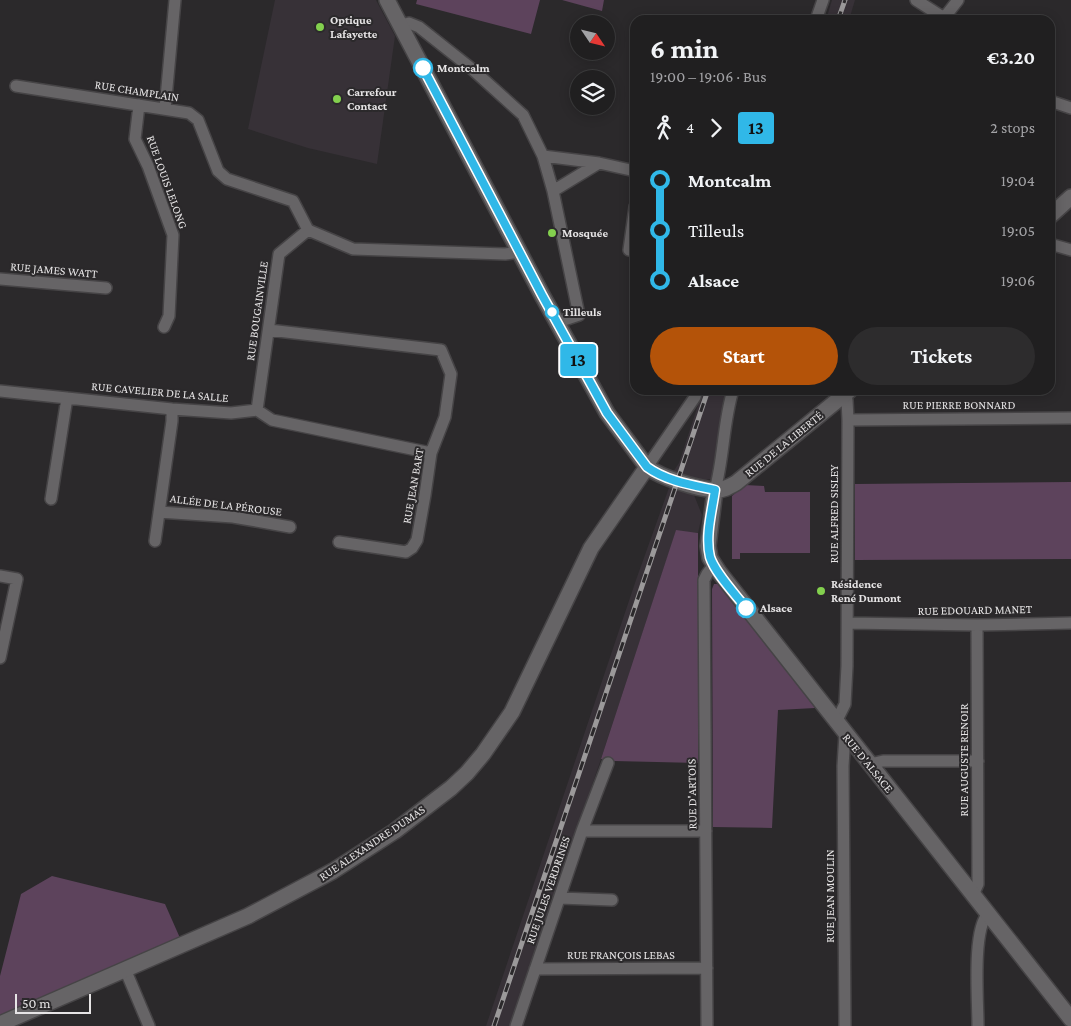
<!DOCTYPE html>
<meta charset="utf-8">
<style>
body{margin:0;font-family:"Crimson Pro",serif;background:#2d2c2d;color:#f1f3f6;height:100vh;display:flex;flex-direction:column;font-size:19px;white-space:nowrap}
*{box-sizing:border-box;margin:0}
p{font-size:16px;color:#a2a2a5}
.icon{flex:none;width:28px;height:28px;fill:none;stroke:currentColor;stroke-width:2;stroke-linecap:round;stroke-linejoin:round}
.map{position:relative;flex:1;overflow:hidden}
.sheet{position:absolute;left:630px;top:15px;width:425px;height:380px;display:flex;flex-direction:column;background:#201f20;border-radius:15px;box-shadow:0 2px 12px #0003,0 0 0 1px #3d3d3e}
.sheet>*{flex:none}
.badge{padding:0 10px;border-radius:4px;font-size:18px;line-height:32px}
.needle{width:32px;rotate:125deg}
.buttons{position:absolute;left:570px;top:15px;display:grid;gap:10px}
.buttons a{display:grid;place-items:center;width:45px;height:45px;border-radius:50%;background:#201f20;box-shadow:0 2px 12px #0003,0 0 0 1px #3d3d3e;font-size:25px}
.scale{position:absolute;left:15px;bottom:12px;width:76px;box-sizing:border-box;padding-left:5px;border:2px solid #e6e4e5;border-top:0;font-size:14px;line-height:18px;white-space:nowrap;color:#e6e4e5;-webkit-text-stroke:4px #2b292b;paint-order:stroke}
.map>.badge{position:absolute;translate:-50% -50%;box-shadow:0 0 0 2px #fff}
.legs{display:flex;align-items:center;gap:8px;height:55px;padding:0 20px;font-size:16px}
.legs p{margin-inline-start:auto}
.headline{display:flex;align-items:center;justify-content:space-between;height:85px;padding:0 20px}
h1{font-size:28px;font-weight:700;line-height:38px}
.primary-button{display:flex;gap:10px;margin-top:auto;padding:10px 20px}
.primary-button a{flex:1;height:58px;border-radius:30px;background:#b45309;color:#fff;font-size:20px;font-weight:700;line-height:58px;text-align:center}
.primary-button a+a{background:#2d2c2d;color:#f1f3f6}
ul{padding:0 20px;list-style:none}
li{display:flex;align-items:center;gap:18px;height:50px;font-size:19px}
li i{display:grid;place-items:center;width:8px;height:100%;margin:0 6px;background:currentColor}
li i::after{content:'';width:12px;height:12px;margin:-6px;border:4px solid;border-radius:50%;background:#201f20}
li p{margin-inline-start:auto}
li:first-child i{background:linear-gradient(#0000 50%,currentColor 0)}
li:last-child i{background:linear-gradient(currentColor 50%,#0000 0)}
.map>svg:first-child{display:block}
.built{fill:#373137}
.green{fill:#5d435c}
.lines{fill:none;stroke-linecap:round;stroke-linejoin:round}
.street-casing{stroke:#464446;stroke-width:14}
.secondary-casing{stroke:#464446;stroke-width:18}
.street{stroke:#666466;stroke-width:11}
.secondary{stroke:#666466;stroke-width:15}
.rail-casing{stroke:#9b999a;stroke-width:5}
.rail{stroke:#2b292b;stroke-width:3;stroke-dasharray:9;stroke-linecap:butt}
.line-1-casing{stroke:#fff;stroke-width:11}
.line-1{stroke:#30b8e8;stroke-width:8}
.poi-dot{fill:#83d04e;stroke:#2b292b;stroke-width:2}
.stop-1-dot{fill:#fff;stroke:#30b8e8;stroke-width:2.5}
.labels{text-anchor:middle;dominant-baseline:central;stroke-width:4;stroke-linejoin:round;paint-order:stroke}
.poi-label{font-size:12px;font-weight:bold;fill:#e6e4e5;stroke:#2b292b;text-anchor:start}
.stop-label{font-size:12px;font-weight:bold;fill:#e6e4e5;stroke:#2b292b;text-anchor:start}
.street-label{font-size:12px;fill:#e6e4e5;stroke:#2b292b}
</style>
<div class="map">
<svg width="1071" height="1026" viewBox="0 0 1071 1026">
<rect width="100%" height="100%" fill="#2b292b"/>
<path class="built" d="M275 0H376L395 36 377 164 308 148 248 129Z
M832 0H855L849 20H826Z
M703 390H729L714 478 702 481 687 491 694 495 702 515 698 533 676 531 601 759 510 1026H486L636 580 670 485 677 474 673 472 679 463Z"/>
<path class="green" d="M417 0H540L531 34 416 4Z
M562 0H604L602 11Z
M1071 482V559L855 560V484Z
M745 485 764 486 765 492H810V553H740V559H732V496Z
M676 530 698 533V763L614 761 601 759Z
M714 584H719L815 708 778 710 772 828 713 827 712 589Z
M52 876 165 904 180 938 0 1019V976L21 894Z"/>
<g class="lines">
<g class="street-casing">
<path id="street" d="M916 0 944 18
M944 18 958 0
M816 20 823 0
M400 25 409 23 419 27 472 69 523 115 543 156 553 191 579 315 558 322
M16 86 189 113 198 120 218 171 227 179 293 201 308 230 353 249 505 254 520 252
M1050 101 1071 108
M139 105 135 139 148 166 173 235 169 316 164 327
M165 109 175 0
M543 156 599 163 635 171
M553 191 599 163
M1050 244 1071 250
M629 250 635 207
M0 279 106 288
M269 330 441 350 451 374 445 417 431 453 425 495 417 540 412 548 406 552 339 542
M0 391 172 409 231 413 257 410 272 420 431 453
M257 410 279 254 308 230
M848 420 1071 418
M647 467 695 397 697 390
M715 490C724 457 723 423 733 390
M51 499 67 398
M159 512 233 517 290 527
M155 541 172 421V409
M0 576 17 579 0 658
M849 623 977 625 1071 623
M836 722 845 704 847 666 848 420 847 400 844 395
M870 764 883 761H978
M582 831H706
M973 895 978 884 977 625
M560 898 612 900
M125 969 149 1026
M535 969 707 968
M516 1026 582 831 608 763
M707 1026 704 580 707 574 714 565
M845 1026 843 766 845 734
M978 1026C978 1002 972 929 988 914"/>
</g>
<g class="secondary-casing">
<path id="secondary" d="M387 0 542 295 607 413 647 467C662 478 695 488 714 490 722 491 729 487 736 483L850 390
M1050 216 1071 197
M715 490 708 546 710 558 719 572 1071 1019
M0 1024 248 916 333 871 395 831 451 788 467 773 483 754 512 712 591 548 647 467"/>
</g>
<use href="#street" class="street"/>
<use href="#secondary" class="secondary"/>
<g class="rail-casing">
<path id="rail" d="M838 20 845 0
M494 1026 708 390"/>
</g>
<use href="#rail" class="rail"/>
</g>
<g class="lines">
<g class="line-1-casing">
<path id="line-1" d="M423 68 542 295 607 413 647 467C666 481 692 485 715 490 712 511 705 536 710 557 715 573 736 595 746 608"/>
</g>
<use href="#line-1" class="line-1"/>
</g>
<g class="poi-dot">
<circle cx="320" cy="27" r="5"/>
<circle cx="337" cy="99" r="5"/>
<circle cx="552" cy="233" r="5"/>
<circle cx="821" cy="591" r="5"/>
</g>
<g class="stop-1-dot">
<circle cx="423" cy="68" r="9"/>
<circle cx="552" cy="312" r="6"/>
<circle cx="746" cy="608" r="9"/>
</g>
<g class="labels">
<g class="poi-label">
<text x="330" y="20">Optique<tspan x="330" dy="14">Lafayette</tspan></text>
<text x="347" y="92">Carrefour<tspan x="347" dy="14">Contact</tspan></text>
<text x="562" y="233">Mosquée</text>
<text x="831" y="584">Résidence<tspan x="831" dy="14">René Dumont</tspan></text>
</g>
<g class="stop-label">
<text x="437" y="68">Montcalm</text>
<text x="563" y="312">Tilleuls</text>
<text x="760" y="608">Alsace</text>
</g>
<g class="street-label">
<text transform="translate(137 91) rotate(9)">RUE CHAMPLAIN</text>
<text transform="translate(167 182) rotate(70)">RUE LOUIS LELONG</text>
<text transform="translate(54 270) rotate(5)">RUE JAMES WATT</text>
<text transform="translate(257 311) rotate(-82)">RUE BOUGAINVILLE</text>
<text transform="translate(160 392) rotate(5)">RUE CAVELIER DE LA SALLE</text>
<text x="959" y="405">RUE PIERRE BONNARD</text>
<text transform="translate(784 444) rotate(-39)">RUE DE LA LIBERTÉ</text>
<text transform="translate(413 486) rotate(-80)">RUE JEAN BART</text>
<text transform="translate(226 505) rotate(7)">ALLÉE DE LA PÉROUSE</text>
<text transform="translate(834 514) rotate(-90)">RUE ALFRED SISLEY</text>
<text transform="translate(975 610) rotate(-1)">RUE EDOUARD MANET</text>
<text transform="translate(964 760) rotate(-90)">RUE AUGUSTE RENOIR</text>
<text transform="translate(868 763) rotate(51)">RUE D'ALSACE</text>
<text transform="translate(692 794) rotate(-91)">RUE D'ARTOIS</text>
<text transform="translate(372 843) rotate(-34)">RUE ALEXANDRE DUMAS</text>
<text transform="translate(548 890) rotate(-71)">RUE JULES VERDRINES</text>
<text transform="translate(830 896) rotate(-90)">RUE JEAN MOULIN</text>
<text x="621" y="955">RUE FRANÇOIS LEBAS</text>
</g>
</g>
</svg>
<div class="buttons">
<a><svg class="needle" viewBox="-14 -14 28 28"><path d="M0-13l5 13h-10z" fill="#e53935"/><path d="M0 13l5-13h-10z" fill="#a2a2a5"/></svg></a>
<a><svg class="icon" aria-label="layers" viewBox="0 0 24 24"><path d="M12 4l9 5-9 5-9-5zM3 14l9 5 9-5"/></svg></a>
</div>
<div class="scale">50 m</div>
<b class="badge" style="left:578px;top:360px;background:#30b8e8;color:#111">13</b>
<section class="sheet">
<div class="headline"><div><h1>6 min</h1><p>19:00 – 19:06 · Bus</p></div><b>€3.20</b></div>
<div class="legs"><svg class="icon" aria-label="walk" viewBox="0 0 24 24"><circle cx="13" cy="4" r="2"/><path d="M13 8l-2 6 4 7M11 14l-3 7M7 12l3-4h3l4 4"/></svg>4<svg class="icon" aria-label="forward" viewBox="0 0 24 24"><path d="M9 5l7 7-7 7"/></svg><b class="badge" style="background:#30b8e8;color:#111">13</b><p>2 stops</p></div>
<ul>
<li><i style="color:#30b8e8"></i><b>Montcalm</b><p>19:04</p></li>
<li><i style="color:#30b8e8"></i><span>Tilleuls</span><p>19:05</p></li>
<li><i style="color:#30b8e8"></i><b>Alsace</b><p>19:06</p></li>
</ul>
<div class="primary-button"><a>Start</a><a>Tickets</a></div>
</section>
</div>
